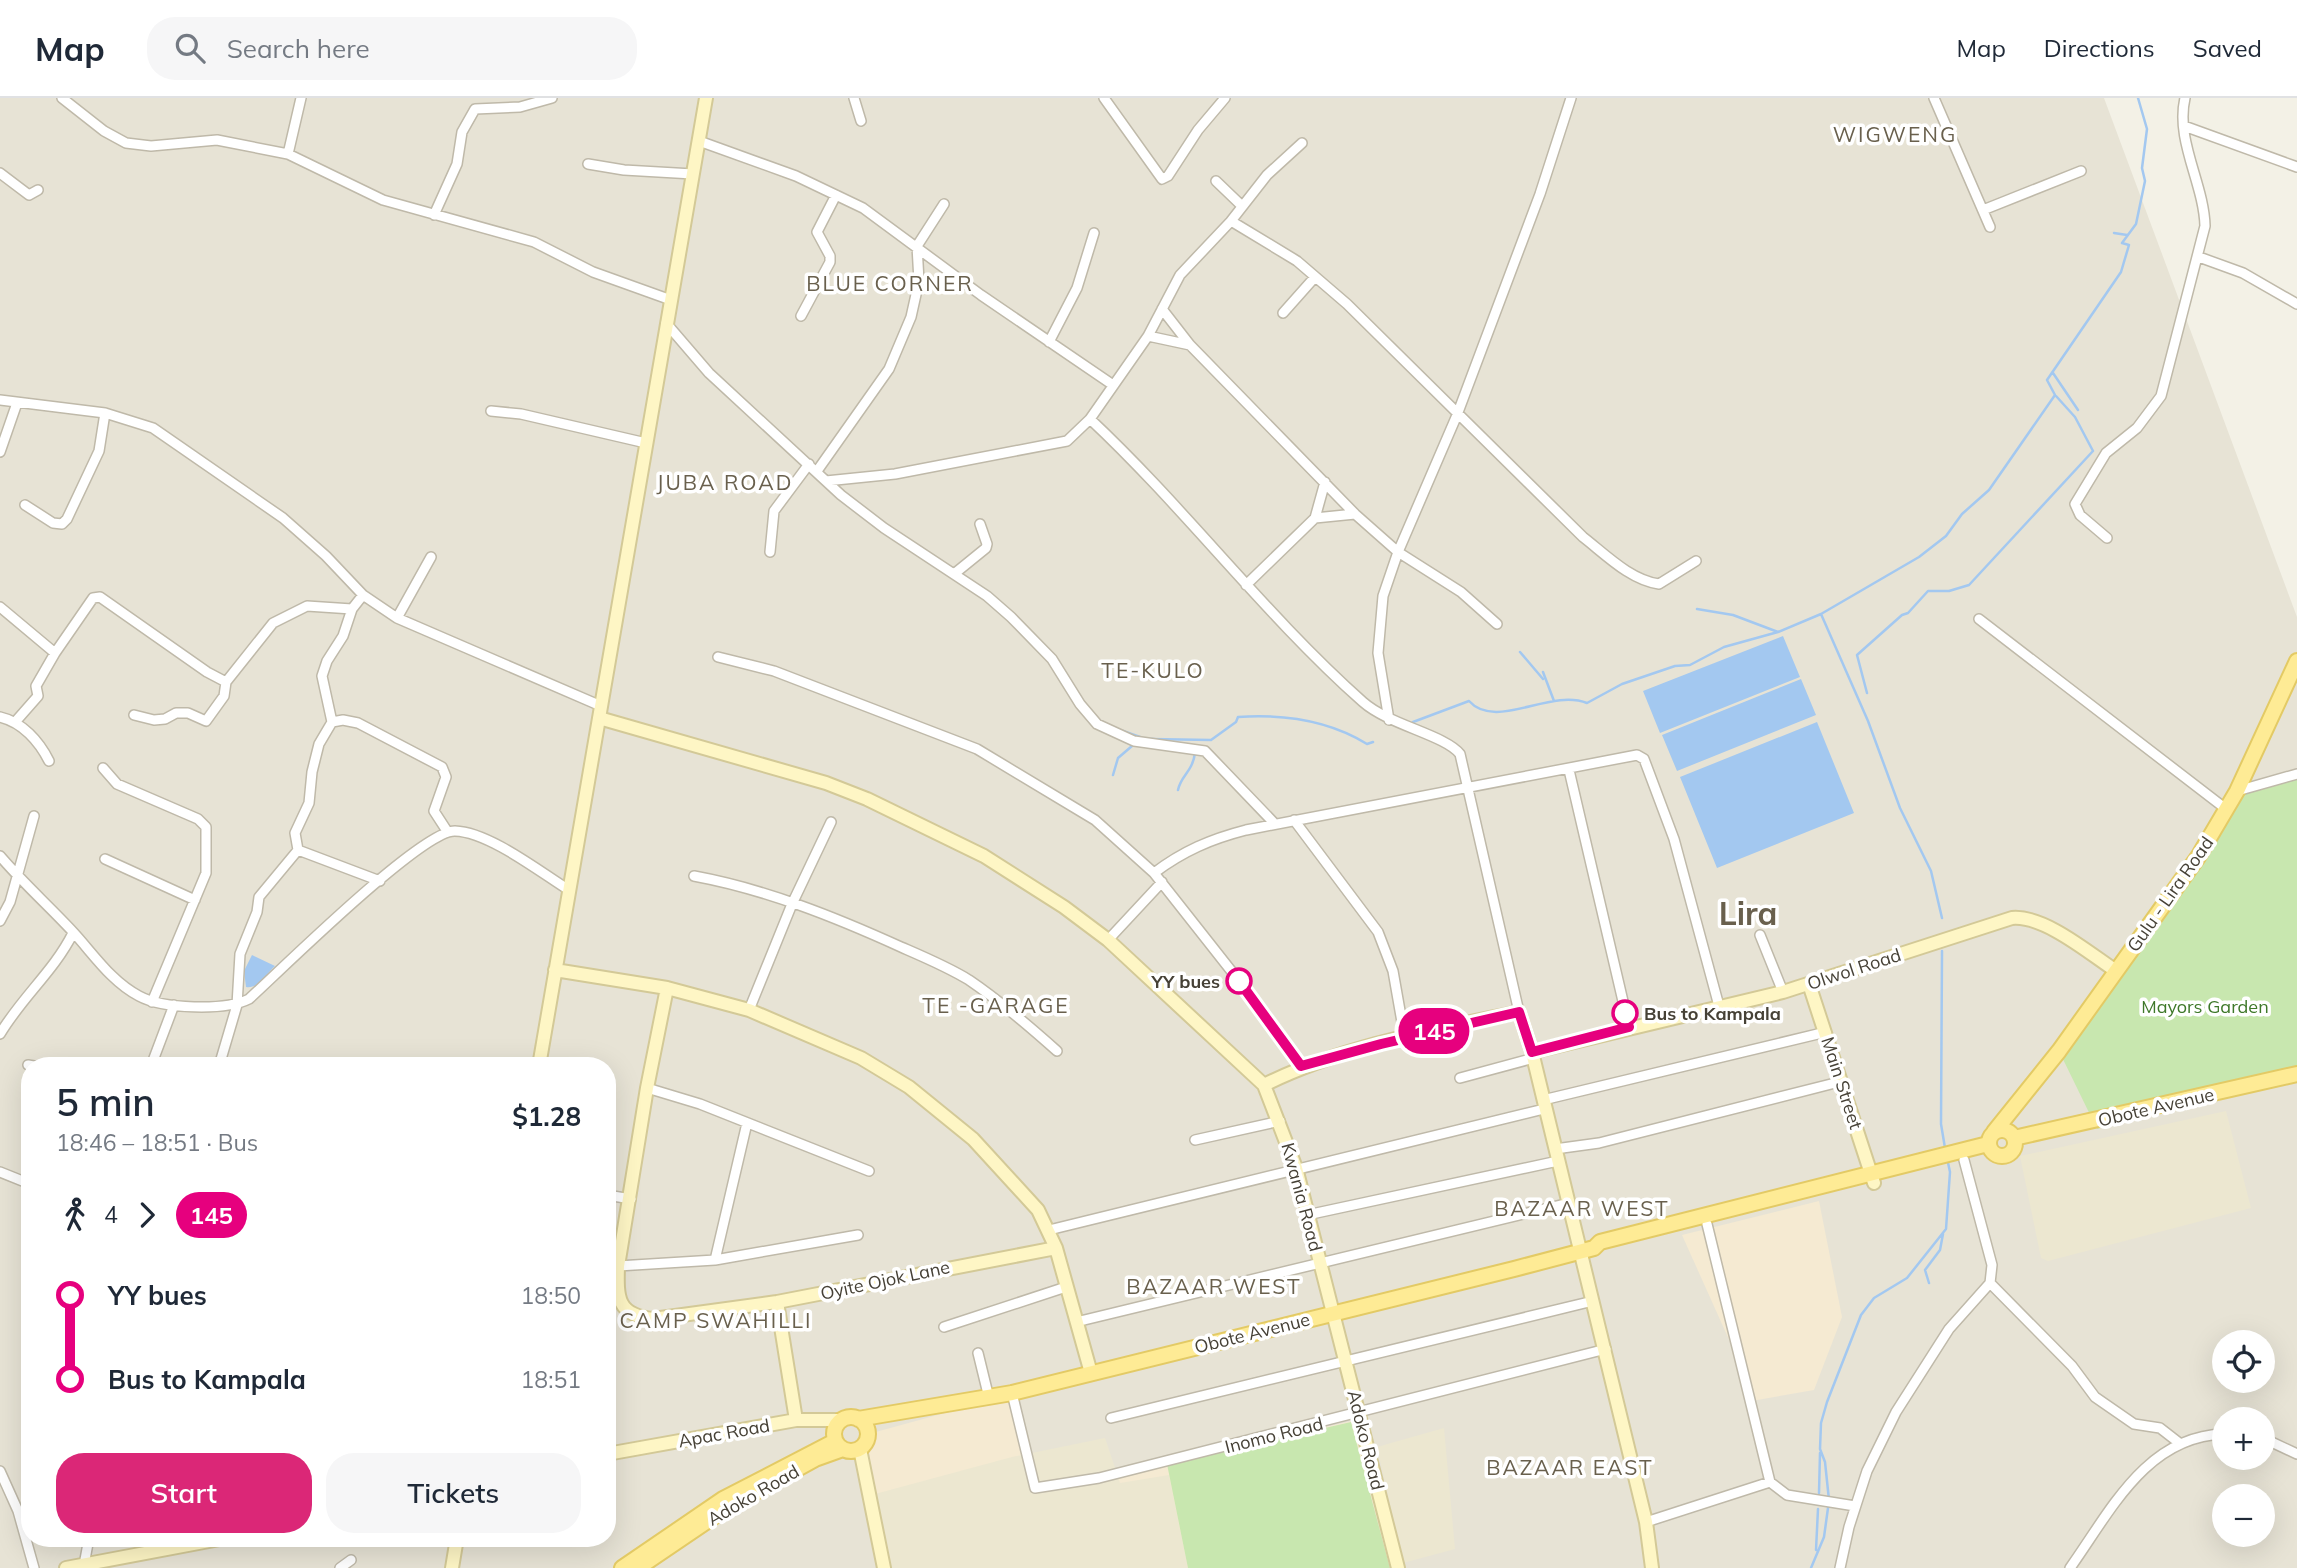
<!DOCTYPE html>
<meta charset="utf-8">
<style>
body{margin:0;font-family:Mulish,sans-serif;background:#f6f6f7;color:#1f2937;height:100vh;display:flex;flex-direction:column;font-size:26px;white-space:nowrap}
*{box-sizing:border-box;margin:0}
p{font-size:23px;color:#747a83}
.icon{flex:none;width:38px;height:38px;fill:none;stroke:currentColor;stroke-width:2;stroke-linecap:round;stroke-linejoin:round}
.map{position:relative;flex:1;overflow:hidden}
.details{position:absolute;left:21px;top:959px;width:595px;height:490px;display:flex;flex-direction:column;background:#fff;border-radius:28px;box-shadow:0 7px 28px #0002}
.details>*{flex:none}
.badge{padding:0 14px;border-radius:23px;font-size:24px;line-height:46px}
.tools{position:absolute;left:2212px;top:1232px;display:grid;gap:14px}
.tools a{display:grid;place-items:center;width:63px;height:63px;border-radius:50%;background:#fff;box-shadow:0 7px 28px #0002;font-size:35px}
.map>.badge{position:absolute;translate:-50% -50%;box-shadow:0 0 0 4px #fff}
.legs{display:flex;align-items:center;gap:10px;height:77px;padding:0 35px;font-size:23px}
.legs p{margin-inline-start:auto}
.summary{display:flex;align-items:center;justify-content:space-between;height:119px;padding:0 35px}
h1{font-size:38px;font-weight:600;line-height:52px}
.primary-button{display:flex;gap:14px;margin-top:auto;padding:14px 35px}
.primary-button a{flex:1;height:80px;border-radius:28px;background:#db2777;color:#fff;font-size:28px;font-weight:600;line-height:80px;text-align:center}
.primary-button a+a{background:#f6f6f7;color:#1f2937}
ul{padding:0 35px;list-style:none}
li{display:flex;align-items:center;gap:24px;height:84px;font-size:26px}
li i{display:grid;place-items:center;width:10px;height:100%;margin:0 9px;background:currentColor}
li i::after{content:'';width:18px;height:18px;margin:-9px;border:5px solid;border-radius:50%;background:#fff}
li p{margin-inline-start:auto}
li:first-child i{background:linear-gradient(#0000 50%,currentColor 0)}
li:last-child i{background:linear-gradient(currentColor 50%,#0000 0)}
header{display:flex;align-items:center;gap:42px;box-sizing:border-box;height:98px;padding:0 35px;background:#fff;border-bottom:2px solid #e0e1e3}
header strong{font-size:33px}
nav{display:flex;gap:38px;margin-inline-start:auto;font-size:24px}
.search{width:490px;height:63px;background:#f6f6f7;display:flex;align-items:center;gap:18px;box-sizing:border-box;padding:0 24px;border-radius:28px;color:#747a83;font-size:26px}
.map>svg:first-child{display:block}
.residential{fill:#e7e3d5;fill-rule:evenodd}
.commercial{fill:#f5ead2}
.education{fill:#ece7d0}
.green{fill:#c8e7af}
.water{fill:#a3c8f0}
.lines{fill:none;stroke-linecap:round;stroke-linejoin:round}
.stream{stroke:#a3c8f0;stroke-width:2.5}
.street-casing{stroke:#bfb9a9;stroke-width:12}
.secondary-casing{stroke:#d3c997;stroke-width:16}
.primary-casing{stroke:#e3ca65;stroke-width:18}
.street{stroke:#fff;stroke-width:9}
.secondary{stroke:#fef6c5;stroke-width:12}
.primary{stroke:#feeb95;stroke-width:14}
.line-1-casing{stroke:#fff;stroke-width:16}
.line-1{stroke:#e6007e;stroke-width:10}
.stop-1-dot{fill:#fff;stroke:#e6007e;stroke-width:3.5}
.labels{text-anchor:middle;dominant-baseline:central;stroke-width:7;stroke-linejoin:round;paint-order:stroke}
.street-label{font-size:18px;fill:#464136;stroke:#fff}
.stop-label{font-size:18px;font-weight:bold;fill:#464136;stroke:#fff;text-anchor:end}
.park-label{font-size:18px;fill:#3e7829;stroke:#fff}
.quarter-label{font-size:21px;letter-spacing:2px;fill:#69604d;stroke:#fff}
.town-label{font-size:32px;font-weight:bold;fill:#69604d;stroke:#fff}
</style>
<header>
<strong>Map</strong>
<div class="search"><svg class="icon" aria-label="search" viewBox="0 0 24 24"><circle cx="10" cy="10" r="6"/><path d="M15 15l6 6"/></svg>Search here</div>
<nav><a>Map</a><a>Directions</a><a>Saved</a></nav>
</header>
<div class="map">
<svg width="2297" height="1470" viewBox="0 0 2297 1470">
<rect width="100%" height="100%" fill="#f3f1e6"/>
<path class="residential" d="M0 0H2104L2297 519V1470H0ZM30 968H607V1440H30ZM2224 1244H2263V1283H2224ZM2224 1321H2263V1360H2224ZM2224 1398H2263V1437H2224Z"/>
<path class="commercial" d="M1819 1103 1842 1219 1814 1292 1746 1304 1735 1255 1682 1137Z
M1011 1297 1034 1379 1055 1391 1352 1323 1391 1470H889L864 1345 872 1335Z"/>
<path class="education" d="M2226 1013 2251 1110 2048 1163 2041 1160 2020 1058Z
M1444 1330 1455 1451 1403 1465 1377 1349Z
M1105 1340 1120 1385 1169 1377 1188 1470H890L875 1396 1012 1359Z"/>
<path class="green" d="M2297 680V980L2097 1031 2059 953 2232 699Z
M1351 1324 1390 1470H1188L1167 1366Z"/>
<path class="water" d="M1783 538 1800 579 1660 635 1643 593Z
M1801 581 1816 617 1677 673 1662 637Z
M1817 624 1854 715 1717 770 1680 679Z
M252 857 275 868C266 876 259 891 246 889L244 873Z"/>
<g class="lines">
<path class="stream" d="M2114 135 2127 137
M2053 275 2078 312
M1697 511 1733 517 1778 534
M1821 516 1868 623 1900 710 1931 773 1942 820
M1520 554 1543 581
M1543 574 1554 603
M1867 595 1857 557 1902 517 1908 515 1928 493H1949L1969 487 2093 353 2075 319 2056 298
M1101 623 1111 628
M1413 624 1469 603C1496 633 1550 590 1587 605L1622 586 1675 568 1690 567 1724 549 1778 534 1821 516 1919 459 1946 438 1962 416 1989 392 2055 297 2047 282 2121 174 2129 147 2122 145 2136 126 2145 83 2142 70 2147 31 2138 0
M1123 633 1140 639
M1150 641 1211 642 1236 624 1238 619C1283 616 1328 622 1367 646L1373 644
M1113 677 1118 660 1132 648
M1178 692C1181 677 1192 675 1195 655
M1942 853 1941 1026 1945 1050
M1929 1185 1925 1172 1940 1152 1943 1136
M1819 1395 1820 1355
M1829 1402 1825 1364 1820 1351 1821 1325 1827 1304 1861 1217 1874 1200 1907 1180 1946 1131 1950 1074 1947 1060
M1816 1452 1818 1411
M1811 1470 1824 1439 1828 1410"/>
<g class="street-casing">
<path id="street" d="M62 0 104 33 126 45 151 48 217 42 288 56 383 102 534 144 593 174 671 202
M854 0 861 23
M1104 0 1162 81 1168 78 1198 32 1225 0
M1934 0 1990 129
M2184 28 2297 69
M699 43 796 78 863 110 981 197 1113 287
M288 56 301 0
M588 66 624 72 693 76
M0 75 29 97 38 92
M1216 83 1242 108
M1983 112 2081 73
M434 117 457 66 462 34 475 11 520 9 552 0
M1231 123 1267 77 1302 45
M2199 159 2243 175 2297 206
M1162 211 1190 247 1355 416 1398 454 1461 494 1497 526
M1283 215 1315 179
M801 218 830 164V158L817 134 836 97
M666 225 709 275 841 397 884 430 987 498 1011 519 1052 561 1080 606 1097 626 1134 643 1205 653 1275 726
M1148 238 1190 247
M1049 244 1077 190 1094 135
M0 302 105 315 153 330 283 420 326 458 363 497 397 520 601 608
M491 313 521 316 646 345
M1090 321C1186 411 1265 517 1363 604 1389 627 1445 637 1460 656L1519 914
M0 354 17 305
M817 373 889 271 911 219 919 183 917 148 944 106
M826 383 895 376 1067 343 1090 321 1148 238 1180 177 1231 123 1297 163 1347 206 1583 439C1605 456 1630 482 1659 486L1696 463
M25 407 53 425 62 426 67 421 99 353 105 315
M1315 420 1355 416
M2107 440 2080 417 2075 406 2106 355 2137 330 2161 298 2205 128C2204 86 2175 42 2185 0
M770 454 774 413 809 366
M954 476 986 450 987 446 980 426
M1246 487 1315 420 1325 384
M0 509 55 555 93 500 100 499 207 574 226 584 273 525 307 508 352 511
M397 520 431 459
M1979 521 2226 711
M718 559 774 573 977 651 1095 722 1154 775 1266 917 1301 968
M134 617 154 622 165 621 176 615H188L206 623 224 598 226 584
M0 619C22 624 39 643 49 663
M1389 622 1378 555 1383 498 1398 454 1457 317 1540 96 1571 0
M16 623 38 598 36 588 55 555
M332 624 322 578 327 563 343 538 352 511 363 497
M103 670 117 686 198 721 206 729V775L152 904
M1569 672 1629 929
M2237 693 2297 676
M1294 722 1378 834 1393 873 1405 941
M0 758C23 785 50 809 74 835 94 857 112 884 139 898 163 911 225 913 249 901 280 873 422 732 455 733 489 734 540 774 569 792
M105 761 195 802
M1154 775C1183 753 1211 741 1246 732L1637 657 1644 661 1674 741 1719 908
M694 778C765 791 835 819 901 849 924 859 948 869 969 882 1000 903 1029 928 1057 953
M380 783 298 752 295 735 309 705 312 674 319 646 332 624 343 622 358 625 442 669 446 679 434 713 447 733
M0 823 10 804 34 718
M1760 837 1783 894
M1108 842 1162 784
M749 912 792 806 831 724
M0 936C22 899 54 873 73 835
M28 967 34 968
M151 968 174 907
M219 968 237 907 240 856 257 814 259 799 298 752
M1460 980 1534 960
M647 990 700 1006 869 1073
M1543 1002 1826 934
M1195 1042 1280 1023
M1555 1051 1599 1045 1843 983
M0 1074 30 1086
M607 1097 631 1101
M1307 1117 1558 1063
M1707 1126 1770 1384 1787 1397 1855 1408
M1049 1132 1544 1011
M715 1162 747 1025
M618 1168 715 1162 858 1137
M1990 1185 2072 1268 2095 1299 2134 1326 2160 1330 2178 1344
M1076 1224 1569 1105
M944 1229 1066 1189
M978 1255 989 1300
M1012 1295 1035 1390 1099 1380 1606 1251
M1111 1320 1593 1203
M2263 1340 2297 1356
M0 1373 18 1413 34 1470
M1646 1424 1770 1384
M84 1467 89 1440
M340 1470 351 1462
M1840 1470 1849 1429 1867 1373 1896 1314 1949 1231 1990 1185 1992 1167 1964 1062
M2070 1470C2110 1414 2146 1338 2224 1336"/>
</g>
<g class="secondary-casing">
<path id="secondary" d="M599 620 826 685 867 701 984 758 1064 809 1108 842 1264 987 1296 1070 1398 1470
M555 872 667 890 749 912 861 960 909 989 973 1041 1038 1112 1056 1150 1091 1275
M1809 886 1874 1085
M667 890 647 990 618 1168C617 1200 617 1217 653 1221L777 1204 1056 1150
M539 968 706 0
M1264 987C1343 948 1433 932 1519 914L1532 954
M777 1204 796 1322
M860 1351 884 1470
M607 1356 796 1322H841
M66 1470 225 1440
M452 1470 457 1440
M1652 1470 1646 1424 1532 954 1783 894 2012 820C2044 817 2089 855 2116 873"/>
</g>
<g class="primary-casing">
<path id="primary" d="M1989 1045a13 13 0 1 1 26 0a13 13 0 1 1-26 0Z
M1994 1034 2059 953 2198 759 2237 693 2297 563
M2014 1040 2297 976
M834 1336a17 17 0 1 1 34 0a17 17 0 1 1-34 0Z
M858 1321 1012 1295 1514 1171 1594 1150 1600 1144 1988 1046
M622 1470 723 1401 835 1343
M638 1470 728 1409 815 1361 843 1351"/>
</g>
<use href="#street" class="street"/>
<use href="#secondary" class="secondary"/>
<use href="#primary" class="primary"/>
</g>
<g class="lines">
<g class="line-1-casing">
<path id="line-1" d="M1239 883 1301 968 1381 946 1519 914 1532 954 1629 929 1625 915"/>
</g>
<use href="#line-1" class="line-1"/>
</g>
<g class="stop-1-dot">
<circle cx="1239" cy="883" r="12"/>
<circle cx="1625" cy="915" r="12"/>
</g>
<g class="labels">
<g class="street-label">
<text transform="translate(2170 796) rotate(-55)">Gulu - Lira Road</text>
<text transform="translate(1854 871) rotate(-18)">Olwol Road</text>
<text transform="translate(1842 985) rotate(72)">Main Street</text>
<text transform="translate(2156 1009) rotate(-13)">Obote Avenue</text>
<text transform="translate(1302 1099) rotate(75)">Kwania Road</text>
<text transform="translate(885 1182) rotate(-12)">Oyite Ojok Lane</text>
<text transform="translate(1252 1235) rotate(-14)">Obote Avenue</text>
<text transform="translate(724 1335) rotate(-10)">Apac Road</text>
<text transform="translate(1274 1337) rotate(-14)">Inomo Road</text>
<text transform="translate(1366 1342) rotate(76)">Adoko Road</text>
<text transform="translate(753 1397) rotate(-30)">Adoko Road</text>
</g>
<g class="stop-label">
<text x="1220" y="883">YY bues</text>
<text x="1644" y="915" text-anchor="start">Bus to Kampala</text>
</g>
<g class="park-label">
<text x="2205" y="908">Mayors Garden</text>
</g>
<g class="quarter-label">
<text x="1895" y="36">WIGWENG</text>
<text x="890" y="185">BLUE CORNER</text>
<text x="725" y="384">JUBA ROAD</text>
<text x="1153" y="572">TE-KULO</text>
<text x="996" y="907">TE -GARAGE</text>
<text x="1582" y="1110">BAZAAR WEST</text>
<text x="1214" y="1188">BAZAAR WEST</text>
<text x="716" y="1222">CAMP SWAHILLI</text>
<text x="1570" y="1369">BAZAAR EAST</text>
</g>
<g class="town-label">
<text x="1748" y="815">Lira</text>
</g>
</g>
</svg>
<div class="tools">
<a><svg class="icon" aria-label="locate" viewBox="0 0 24 24"><circle cx="12" cy="12" r="6"/><path d="M12 2v4M12 18v4M2 12h4M18 12h4"/></svg></a>
<a>+</a>
<a>−</a>
</div>
<b class="badge" style="left:1434px;top:933px;background:#e6007e;color:#fff">145</b>
<section class="details">
<div class="summary"><div><h1>5 min</h1><p>18:46 – 18:51 · Bus</p></div><b>$1.28</b></div>
<div class="legs"><svg class="icon" aria-label="walk" viewBox="0 0 24 24"><circle cx="13" cy="4" r="2"/><path d="M13 8l-2 6 4 7M11 14l-3 7M7 12l3-4h3l4 4"/></svg>4<svg class="icon" aria-label="forward" viewBox="0 0 24 24"><path d="M9 5l7 7-7 7"/></svg><b class="badge" style="background:#e6007e;color:#fff">145</b></div>
<ul>
<li><i style="color:#e6007e"></i><b>YY bues</b><p>18:50</p></li>
<li><i style="color:#e6007e"></i><b>Bus to Kampala</b><p>18:51</p></li>
</ul>
<div class="primary-button"><a>Start</a><a>Tickets</a></div>
</section>
</div>
